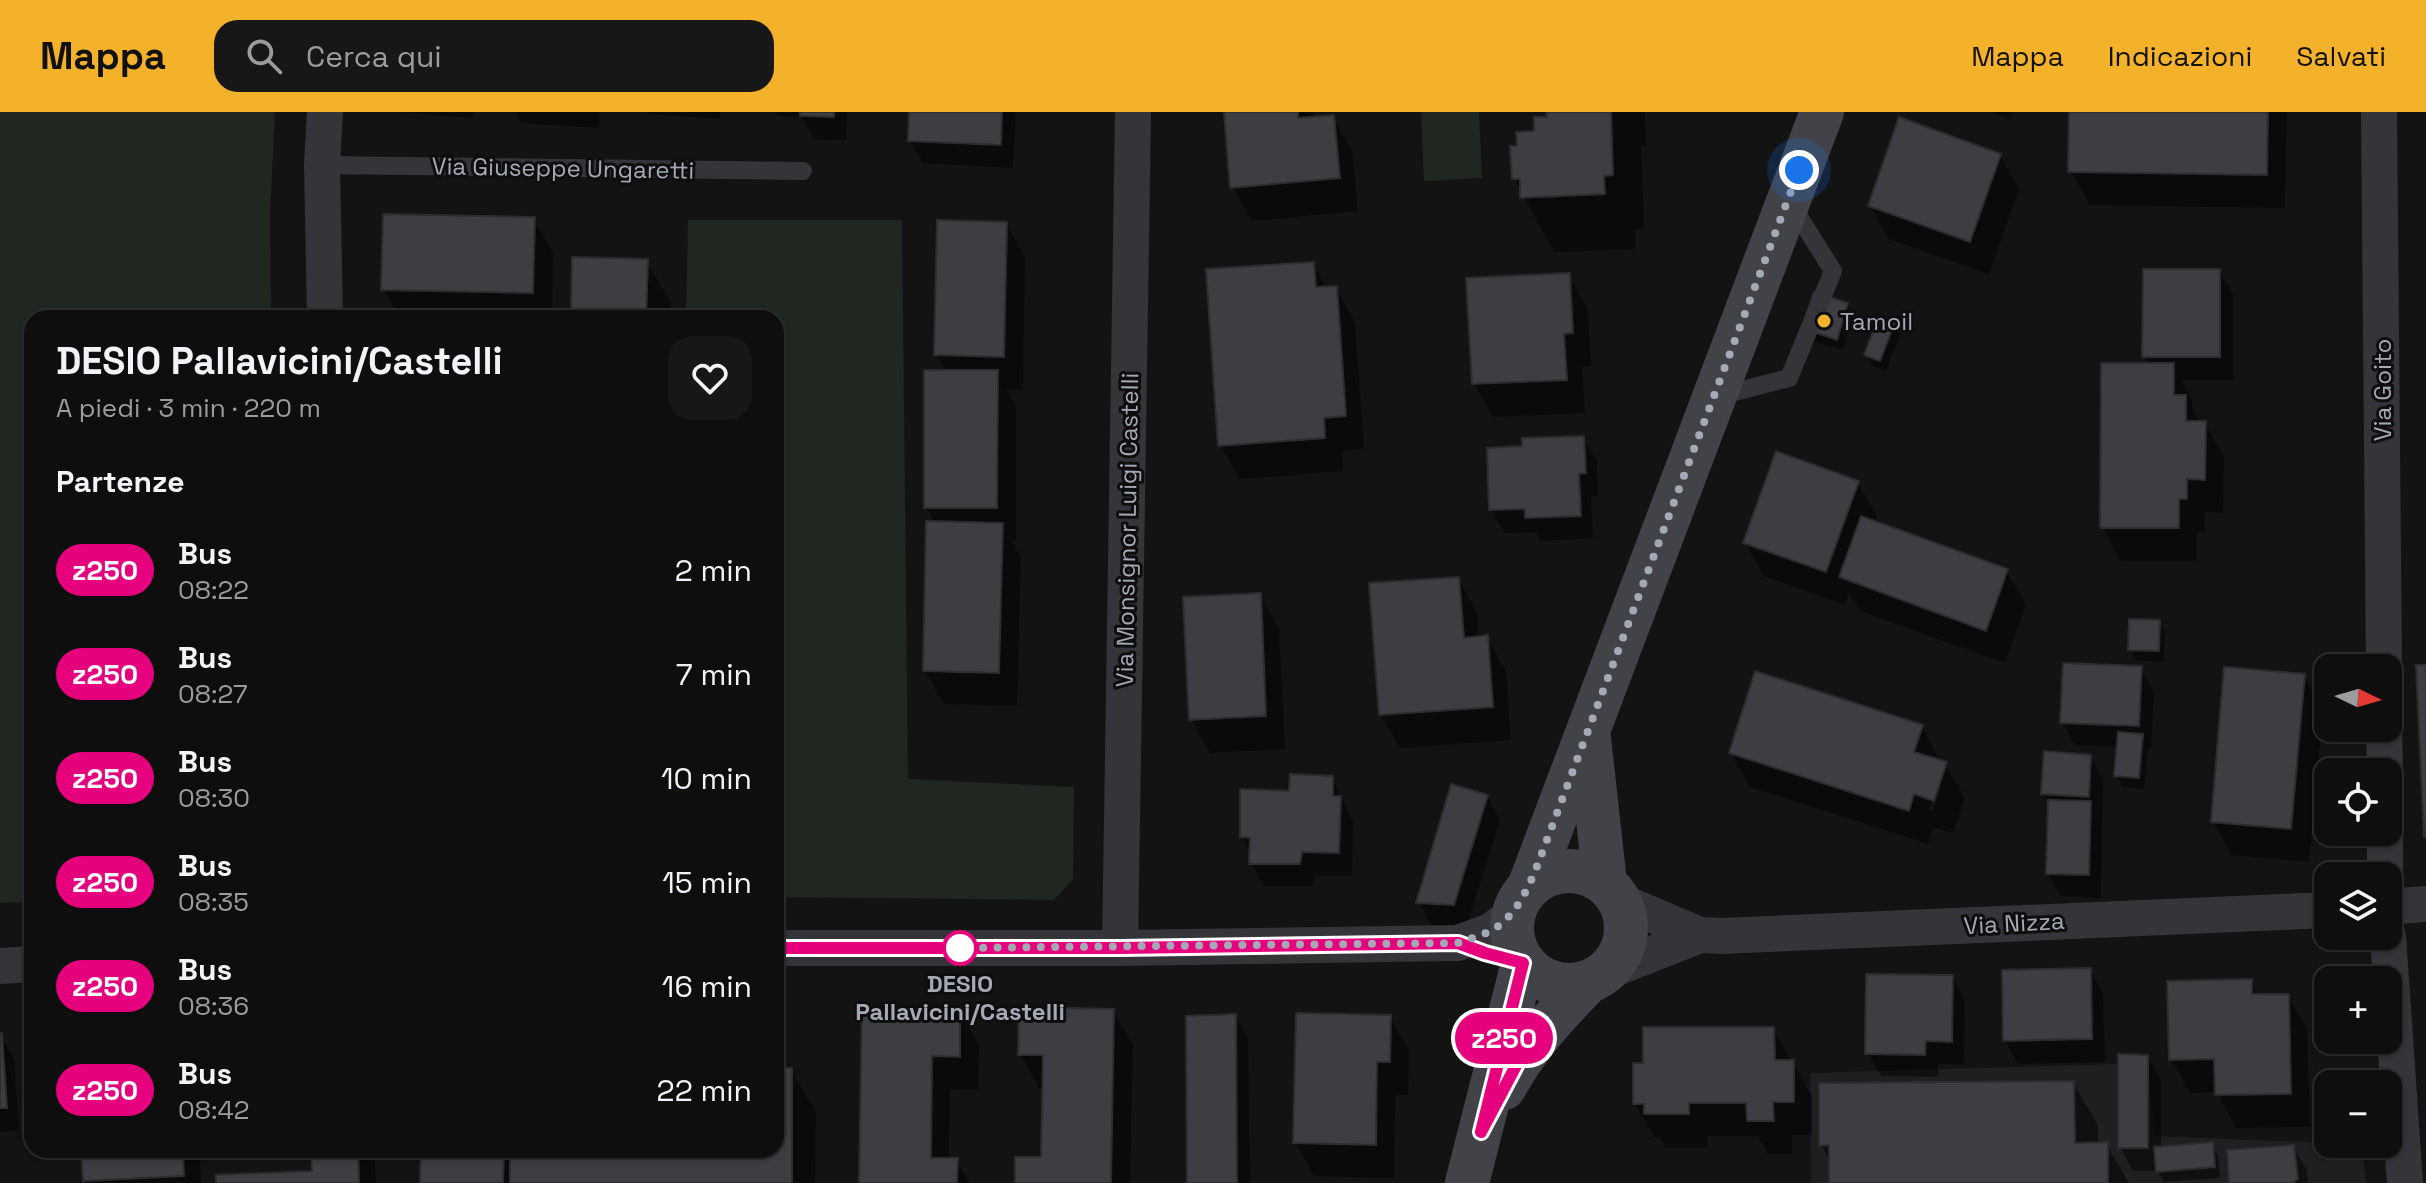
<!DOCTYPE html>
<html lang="it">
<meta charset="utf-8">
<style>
body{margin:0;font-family:"Space Grotesk",sans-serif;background:#171718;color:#f1f3f6;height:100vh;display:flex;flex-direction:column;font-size:30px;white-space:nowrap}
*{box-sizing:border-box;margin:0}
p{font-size:26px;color:#9b9c9e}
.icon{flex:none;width:44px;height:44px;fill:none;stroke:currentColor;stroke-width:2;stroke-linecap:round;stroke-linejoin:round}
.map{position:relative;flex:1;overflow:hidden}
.side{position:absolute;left:24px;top:198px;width:760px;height:848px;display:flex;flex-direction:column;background:#0e0e0f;border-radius:24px;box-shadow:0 2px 6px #0004,0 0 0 2px #2e2e2f}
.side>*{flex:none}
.badge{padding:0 16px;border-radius:26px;font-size:28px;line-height:52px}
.needle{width:52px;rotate:95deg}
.tools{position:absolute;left:2314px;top:542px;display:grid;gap:16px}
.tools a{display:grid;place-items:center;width:88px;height:88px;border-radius:16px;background:#0e0e0f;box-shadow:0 2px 6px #0004,0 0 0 2px #2e2e2f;font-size:40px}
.you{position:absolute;width:40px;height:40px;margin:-20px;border:6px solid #fff;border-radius:50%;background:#1a73e8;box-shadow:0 0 0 12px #1a73e833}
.map>.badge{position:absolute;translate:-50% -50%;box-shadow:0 0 0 4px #fff}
h2{padding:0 32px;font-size:30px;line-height:72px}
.round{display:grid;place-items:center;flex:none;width:84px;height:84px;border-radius:24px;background:#171718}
.overview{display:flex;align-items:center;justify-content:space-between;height:136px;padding:0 32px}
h1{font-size:38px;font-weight:600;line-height:60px}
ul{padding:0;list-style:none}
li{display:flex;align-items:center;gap:24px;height:104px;padding:0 32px}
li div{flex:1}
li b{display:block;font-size:30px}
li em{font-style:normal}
li .badge{min-width:88px;font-weight:700;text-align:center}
header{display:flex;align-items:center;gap:48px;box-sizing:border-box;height:112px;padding:0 40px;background:#f4b22b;color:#111}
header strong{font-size:38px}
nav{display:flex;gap:44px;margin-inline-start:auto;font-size:28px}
.search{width:560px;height:72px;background:#171718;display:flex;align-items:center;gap:20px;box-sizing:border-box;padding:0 28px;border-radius:24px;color:#9b9c9e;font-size:30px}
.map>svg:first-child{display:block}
.built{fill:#1f1f21}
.green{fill:#1f2720}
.shadow{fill:#0007;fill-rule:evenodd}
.building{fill:#3d3e41;stroke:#2d2d30;stroke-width:2}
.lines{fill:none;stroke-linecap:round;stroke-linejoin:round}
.lane{stroke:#343439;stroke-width:18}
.street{stroke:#343439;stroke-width:36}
.secondary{stroke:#424349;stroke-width:44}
.line-casing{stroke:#fff;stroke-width:18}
.line{stroke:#e6007e;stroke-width:12}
.walk{stroke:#a4a9b5;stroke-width:8;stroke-dasharray:0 14.4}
.poi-dot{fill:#f4b22b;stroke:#0e0e0f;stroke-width:3}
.stop-dot{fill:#fff;stroke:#e6007e;stroke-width:4}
.labels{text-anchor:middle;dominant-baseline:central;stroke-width:6;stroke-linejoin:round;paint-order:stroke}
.street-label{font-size:24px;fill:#a4a9b5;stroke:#0e0e0f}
.poi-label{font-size:24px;fill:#a4a9b5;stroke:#0e0e0f;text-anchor:start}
.stop-label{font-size:24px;font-weight:bold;fill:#a4a9b5;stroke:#0e0e0f}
</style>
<header>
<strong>Mappa</strong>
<div class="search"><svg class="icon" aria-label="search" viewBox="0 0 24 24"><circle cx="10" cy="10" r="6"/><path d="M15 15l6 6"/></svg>Cerca qui</div>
<nav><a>Mappa</a><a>Indicazioni</a><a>Salvati</a></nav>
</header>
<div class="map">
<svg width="2426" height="1071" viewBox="0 0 2426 1071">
<rect width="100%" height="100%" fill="#131314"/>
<path class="built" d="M2147 951 2155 1024 2362 1032 2366 1071H1811L1810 961Z"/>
<path class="green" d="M0 0H275L270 103 271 206H32V790L0 791Z
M1421 0H1479L1482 66 1424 69Z
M688 108H902L908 667 1074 675 1073 767 1054 788 776 785V206H686Z"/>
<path class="shadow" d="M401 0H474L473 6Z
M515 0H600L599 16 521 11Z
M647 0H720V7L649 2Z
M775 0H847L846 28 815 27 802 5 778 4Z
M911 0H1016L1013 56 923 51 910 28Z
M1226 0H1313V6L1332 5 1352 38 1358 99 1252 109 1232 75Z
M1549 0H1645L1646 34H1641L1644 117 1635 118V137L1554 140 1514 66 1519 36 1549 7Z
M1990 0H2013L2011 7Z
M2071 0H2287L2285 96 2090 93 2070 59Z
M2000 43 2019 77 1989 162 1889 127 1870 94Z
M533 107 553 140 552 206H400L383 177Z
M1006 112 1025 145 1023 278 1006 277 1016 294V429H1011L1021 446 1017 594 944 592 925 559 935 411 926 395 946 260 936 242Z
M646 149 671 191 670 206H573Z
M1313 152 1327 177 1336 176 1355 210 1364 337 1342 339 1343 359 1240 367 1220 333Z
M2219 159 2233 182V268H2181L2192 287V297L2200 311H2205L2224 345 2223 401 2205 400V420H2197V449H2121L2102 415 2150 253 2144 244Z
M1568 163 1588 197 1591 254 1582 255 1585 301 1493 305 1474 271Z
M1847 193 1853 204 1843 238 1810 228Z
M1893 211 1900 222 1886 259 1873 254 1866 243Z
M1583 326 1597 349 1598 384H1591L1593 426 1541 429 1536 420 1505 421 1491 398 1524 336Z
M1857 370 1877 404 1874 411 2006 459 2026 492 2005 551 1860 499 1849 480 1845 493 1764 464 1745 431Z
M1458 467 1477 500 1479 526 1486 525 1506 559 1511 628 1400 636 1381 602Z
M1259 483 1279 516 1285 637 1210 641 1191 607Z
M2159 510 2165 521 2164 550 2136 548 2130 537Z
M2140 556 2154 580 2151 636H2148L2144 677 2123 675 2116 663 2119 635 2075 633 2062 610Z
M2303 564 2323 598 2309 750 2232 743 2213 710Z
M1922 614 1940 650 1945 652 1965 686 1953 721 1933 715 1928 732 1750 675 1731 641ZM1937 674H1941L1933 699 1929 698Z
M2090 644 2103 668 2101 786 2061 784 2048 761 2050 693 2043 681Z
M1332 666 1353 709 1352 763H1315L1313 774H1264L1251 751V741L1242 725Z
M1487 684 1500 708 1466 816 1432 814 1419 791Z
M2090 858 2103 881 2105 950 2018 952 2005 928Z
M1952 865 1965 888 1964 952H1938V965L1881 964 1867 941Z
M2250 869 2259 884H2288L2307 917 2310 1015 2236 1016 2217 980 2190 981 2171 947Z
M864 898 959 899 979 933 978 978 950 977 949 1048H956L970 1071H861Z
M1113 899 1133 933 1130 1071H1017L1043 1047 1044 976H1039L1020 942Z
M1235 904 1248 927 1250 1071H1189Z
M1390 905 1409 939 1408 983H1395L1394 1066 1314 1064 1295 1030Z
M1773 917 1812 984V1023H1792V1042H1768L1758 1024H1707V1035H1665L1660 1025H1654L1635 992 1646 953Z
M0 923 14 946 19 1018 0 1020Z
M2147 945 2161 968V1037L2211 1032 2218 1043 2220 1066 2164 1070 2158 1059H2133L2120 1035Z
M776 958H791L816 1000 815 1071H422L423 1053 414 1038H776Z
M2073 971 2098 1013V1032H2106L2129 1071H1831V1050L1821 1033Z
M2293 1035 2307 1058 2308 1071H2231Z
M83 1038H200L201 1071H86Z
M313 1038H374L376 1071H218L314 1061Z"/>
<path class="building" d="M800 0H834V5L800 4Z
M909 0H1002L1001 33 908 29Z
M1224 0H1298V6L1334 3 1340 66 1230 76Z
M1547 0H1611L1613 63 1604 64 1605 82 1520 86V67H1512L1510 34H1517L1516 20 1534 19V5H1547Z
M2069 0H2268L2267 63 2068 60Z
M1899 5 2001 42 1970 130 1868 94Z
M383 102 535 105 533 181 381 178Z
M937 108 1007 110 1004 245 934 243Z
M572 145 648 147 646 206H571Z
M1314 150 1316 175 1337 174 1346 304 1324 306 1325 326 1218 334 1206 157Z
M2143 157H2220V245H2142Z
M1570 161 1573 221 1564 222 1567 268 1472 272 1466 166Z
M1814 180 1848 191 1837 228 1802 216Z
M1879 204 1895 210 1880 249 1864 243Z
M2101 251H2174V283H2186V309H2206L2205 368 2187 367V387H2179V416H2100Z
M924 258H998L997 396H924Z
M1584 324 1586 361 1579 362 1581 404 1525 406V397L1489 398 1487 336 1522 334V326Z
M1776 339 1859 369 1826 460 1743 431Z
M1861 404 2008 457 1986 519 1839 465Z
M926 409 1003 411 999 561 923 559Z
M1459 465 1464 526 1488 523 1493 595 1379 603 1369 471Z
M1261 481 1266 604 1189 608 1183 485Z
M2129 507 2160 508 2159 539 2128 538Z
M2063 551 2142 554 2139 614 2060 611Z
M2416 553H2426V725H2424Z
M2224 555 2305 562 2291 717 2211 710Z
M1755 559 1923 613 1914 640 1947 650 1934 689 1914 682 1909 699 1729 641Z
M2118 620 2143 622 2139 666 2114 664Z
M2044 639 2091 643 2089 685 2041 682Z
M1290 662 1333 664V684H1341L1339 741 1302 740 1300 752H1249L1250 726 1240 725V677L1289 679Z
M1451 672 1488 683 1454 793 1416 791Z
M2048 688 2091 689 2089 763 2046 762Z
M2091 856 2092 927 2003 929 2002 858Z
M1866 862 1953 863 1952 930 1926 929 1925 943 1865 942Z
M2252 867V882H2289L2291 982 2215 983 2214 947 2169 948 2167 869Z
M1019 895 1114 897 1111 1071H1015V1045H1041L1043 943H1018Z
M862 896 960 897V945L932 944 931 1046H958L957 1071H859Z
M1296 901 1391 903 1390 950H1377L1376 1033 1293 1031Z
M1236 902 1237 1071H1187L1186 904Z
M1643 915H1774L1775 948H1794V990H1773L1774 1009H1747L1746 991H1689V1002H1644V992H1633V951H1643Z
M0 921H2L7 996H0Z
M2118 942 2148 943V1036H2118Z
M776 956H792V1071H510V1038H776Z
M2074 969 2075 1031 2108 1030V1071H1829V1033L1819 1034V971Z
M2213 1030 2215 1055 2156 1060 2154 1035Z
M2294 1033 2298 1067 2292 1071H2229L2227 1038Z
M81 1038H183L184 1064 83 1069Z
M311 1038H358L359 1071H216V1063L312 1059Z
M421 1038H504L503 1071H420Z"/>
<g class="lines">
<path class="lane" d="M322 53 803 59
M1719 284 1789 266 1833 159 1791 92"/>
<path class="street" d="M325 0 322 53 325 206
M2379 0 2384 556
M2384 616 2385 660
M2385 720V764
M1620 789 1700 823 1722 824 2328 798
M2388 795 2426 792
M2388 824 2405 1071
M776 836H1120L1458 831 1491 819 1513 802
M1120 836 1133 0
M0 854 32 852
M1606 860 1700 823"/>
<path class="secondary" d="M1589 626 1605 771
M1512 816a57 57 0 1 1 114 0a57 57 0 1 1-114 0Z
M1529 775 1822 0
M1504 976C1527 934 1554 905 1587 871
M1467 1071 1523 851"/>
</g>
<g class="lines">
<g class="line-casing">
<path id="line" d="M776 836H1120L1458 831 1485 841 1523 851 1481 1020 1520 946 1536 927"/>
</g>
<use href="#line" class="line"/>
<path class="walk" d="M960 836H950L1458 831C1468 827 1479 825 1488 820 1515 808 1529 775 1539 749L1799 58"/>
</g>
<circle class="poi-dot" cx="1824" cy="209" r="8"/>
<circle class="stop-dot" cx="960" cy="836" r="16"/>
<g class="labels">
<g class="street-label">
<text transform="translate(563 56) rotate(1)">Via Giuseppe Ungaretti</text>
<text transform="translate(2382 278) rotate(-90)">Via Goito</text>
<text transform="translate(1127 418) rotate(-89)">Via Monsignor Luigi Castelli</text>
<text transform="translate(2014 811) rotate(-3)">Via Nizza</text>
</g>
<g class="poi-label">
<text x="1840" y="209">Tamoil</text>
</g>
<g class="stop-label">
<text x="960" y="871">DESIO<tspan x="960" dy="28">Pallavicini/Castelli</tspan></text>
</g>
</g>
</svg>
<div class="tools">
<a><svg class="needle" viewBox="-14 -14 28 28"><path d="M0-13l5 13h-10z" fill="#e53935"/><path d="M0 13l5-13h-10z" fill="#9b9c9e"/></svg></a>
<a><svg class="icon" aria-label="locate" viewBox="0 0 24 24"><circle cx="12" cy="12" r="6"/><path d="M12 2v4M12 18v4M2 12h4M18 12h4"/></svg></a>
<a><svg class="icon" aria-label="layers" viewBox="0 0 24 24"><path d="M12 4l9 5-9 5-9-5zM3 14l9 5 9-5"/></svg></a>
<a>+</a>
<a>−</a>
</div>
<div class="you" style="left:1799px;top:58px"></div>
<b class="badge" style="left:1504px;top:926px;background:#e6007e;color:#fff">z250</b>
<section class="side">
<div class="overview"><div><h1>DESIO Pallavicini/Castelli</h1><p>A piedi · 3 min · 220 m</p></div><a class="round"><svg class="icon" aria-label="heart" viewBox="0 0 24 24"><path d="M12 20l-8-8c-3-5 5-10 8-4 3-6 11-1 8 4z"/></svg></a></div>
<h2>Partenze</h2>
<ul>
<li><span class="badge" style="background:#e6007e;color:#fff">z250</span><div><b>Bus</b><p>08:22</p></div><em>2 min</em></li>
<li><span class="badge" style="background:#e6007e;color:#fff">z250</span><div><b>Bus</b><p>08:27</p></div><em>7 min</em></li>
<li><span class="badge" style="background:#e6007e;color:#fff">z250</span><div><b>Bus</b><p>08:30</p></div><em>10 min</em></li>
<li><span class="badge" style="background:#e6007e;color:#fff">z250</span><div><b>Bus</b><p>08:35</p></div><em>15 min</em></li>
<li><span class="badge" style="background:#e6007e;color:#fff">z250</span><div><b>Bus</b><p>08:36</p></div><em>16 min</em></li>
<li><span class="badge" style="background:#e6007e;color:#fff">z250</span><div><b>Bus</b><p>08:42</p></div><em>22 min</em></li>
</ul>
</section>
</div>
